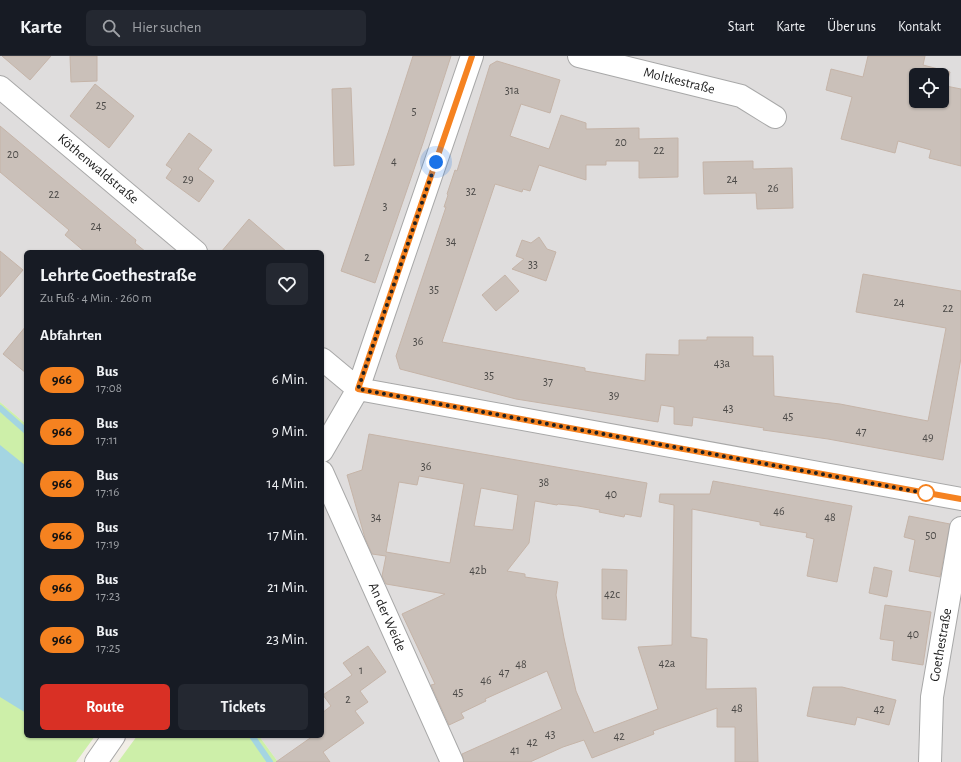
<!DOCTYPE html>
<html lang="de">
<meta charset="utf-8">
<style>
body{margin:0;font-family:"Alegreya Sans",sans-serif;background:#242831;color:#f1f3f6;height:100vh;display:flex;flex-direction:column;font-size:15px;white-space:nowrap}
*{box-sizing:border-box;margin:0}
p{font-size:13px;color:#9ea1a6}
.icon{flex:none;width:22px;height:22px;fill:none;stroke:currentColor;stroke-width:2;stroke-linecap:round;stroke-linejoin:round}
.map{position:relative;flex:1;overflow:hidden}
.sheet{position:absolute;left:24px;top:194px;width:300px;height:488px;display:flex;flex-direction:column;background:#171b24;border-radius:6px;box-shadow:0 1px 3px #0004}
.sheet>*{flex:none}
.badge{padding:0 8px;border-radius:13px;font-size:14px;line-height:26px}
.buttons{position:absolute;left:909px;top:12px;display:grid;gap:8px}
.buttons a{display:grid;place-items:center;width:40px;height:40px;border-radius:6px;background:#171b24;box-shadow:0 1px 3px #0004;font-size:20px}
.you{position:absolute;width:20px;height:20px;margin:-10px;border:3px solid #fff;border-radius:50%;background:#1a73e8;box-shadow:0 0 0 6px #1a73e833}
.map>.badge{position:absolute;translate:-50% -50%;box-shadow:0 0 0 2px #fff}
h2{padding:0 16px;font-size:15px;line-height:36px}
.round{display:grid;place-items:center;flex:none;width:42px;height:42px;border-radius:6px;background:#242831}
.summary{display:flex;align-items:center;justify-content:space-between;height:68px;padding:0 16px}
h1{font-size:19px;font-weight:700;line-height:30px}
.cta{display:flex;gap:8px;margin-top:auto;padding:8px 16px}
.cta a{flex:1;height:46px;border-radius:6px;background:#d93025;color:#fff;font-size:16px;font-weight:700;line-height:46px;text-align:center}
.cta a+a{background:#242831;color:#f1f3f6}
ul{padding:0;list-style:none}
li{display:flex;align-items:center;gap:12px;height:52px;padding:0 16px}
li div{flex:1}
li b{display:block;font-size:15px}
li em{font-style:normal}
li .badge{min-width:44px;font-weight:700;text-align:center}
header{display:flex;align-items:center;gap:24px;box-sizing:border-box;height:56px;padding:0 20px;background:#171b24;border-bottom:1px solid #363941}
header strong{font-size:19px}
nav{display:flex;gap:22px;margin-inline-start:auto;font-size:14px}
.search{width:280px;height:36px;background:#242831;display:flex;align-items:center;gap:10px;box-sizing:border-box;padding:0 14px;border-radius:6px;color:#9ea1a6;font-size:15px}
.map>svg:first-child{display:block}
.residential{fill:#dfdddd;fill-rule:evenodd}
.grass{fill:#cdefa9}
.water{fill:#a4d5e2}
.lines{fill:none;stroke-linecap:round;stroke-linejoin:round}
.stream{stroke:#a4d5e2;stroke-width:6}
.building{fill:#cac0b9;stroke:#c5b4a8;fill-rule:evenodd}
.minor-casing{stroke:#a8a8a8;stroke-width:24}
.minor{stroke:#fff;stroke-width:22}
.line-casing{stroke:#fff;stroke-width:9}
.line{stroke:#f58220;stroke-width:6}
.walk{stroke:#212121;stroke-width:4;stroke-dasharray:0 7.2}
.stop-dot{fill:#fff;stroke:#f58220;stroke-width:2}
.labels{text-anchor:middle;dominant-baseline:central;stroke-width:3.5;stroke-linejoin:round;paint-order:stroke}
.number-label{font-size:12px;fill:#4b4947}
.street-label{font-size:14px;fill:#212121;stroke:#fff}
</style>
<header>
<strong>Karte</strong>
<div class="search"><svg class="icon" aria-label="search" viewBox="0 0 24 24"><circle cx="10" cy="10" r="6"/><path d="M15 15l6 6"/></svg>Hier suchen</div>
<nav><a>Start</a><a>Karte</a><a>Über uns</a><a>Kontakt</a></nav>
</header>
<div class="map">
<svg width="961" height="706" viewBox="0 0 961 706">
<rect width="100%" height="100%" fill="#f2eee7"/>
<path class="residential" d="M0 0H961V706H278L259 680H322V196H26V368L0 346ZM916 19H942V45H916Z"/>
<path class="grass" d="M0 346 26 368V680H95L76 706H0Z
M137 680H259L278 706H118Z"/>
<path class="water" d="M0 389 26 410V657L0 641Z"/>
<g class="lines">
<path class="stream" d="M0 352 26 375
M252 680 270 706"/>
</g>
<path class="building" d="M2 0H51L30 24Z
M70 0H97V25L71 26Z
M413 0H451L423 87 375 227 341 215 389 74Z
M868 0H925L923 9 950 16 946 30 961 33V110L929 102 931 94 898 85 895 97 841 83 852 41 826 34 831 13 863 21ZM916 19H942V45H916Z
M497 5 560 24 550 57 521 48 510 80 549 93 561 59 586 67V73L639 72V83L678 82V121L639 122V105H606V109H586V124L539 109 530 135 523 133 522 136 495 128 442 286 585 312V315L645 325 646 298 679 299V284H707V281H753V300H773L774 340 840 348 928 365 946 272 856 256 863 218 961 235V302L943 404 828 383 763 374 764 372 693 361 692 370 674 368V351L661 349 658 366 585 354 516 343 400 313 396 300 446 151H444L448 139 447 138 455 114 457 115 490 9Z
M95 28 134 60 109 92 70 60Z
M351 32 354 109 334 110 332 33Z
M0 70 136 184 135 187 146 196H85L65 179 69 174 0 116Z
M189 77 212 94 198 113 214 125 199 146 166 122 172 113 166 109Z
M753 105V113L792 112 793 152 757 153 756 137 704 138 703 106Z
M249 163 287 196H221Z
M539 181 547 193 556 196 546 225 512 213 524 203 516 200 522 184 531 187Z
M0 195 23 214 0 241Z
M505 219 519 235 496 255 482 239Z
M26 270V317L3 298Z
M369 378 647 427 641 461 625 458 624 461 599 456 600 454 578 450 558 448 557 449 535 445 529 487 507 515 525 518V521L558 526 556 539 564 582 576 635 594 677 658 653 638 591 672 589 674 449 659 446 660 438H710L713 425 852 450 837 526 807 520 814 483 806 481 807 477 760 469V466L692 453 691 581 707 583 706 633 756 632 758 706H735V671H717V652L653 675 654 678 592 702 584 684 563 691 530 706H464L462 698 562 653 547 615 485 643 486 645 461 657 464 662 449 669 431 629 435 628 402 558 445 538 386 528 382 520 386 500 372 498 365 482 347 419 362 414ZM419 420 464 428 450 507 386 496 399 426 417 429ZM481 432 518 439 513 474 474 470Z
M909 460 950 468 940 521 909 515 915 484 904 481Z
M874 511 892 515 887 541 869 537Z
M602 513 627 514 626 564 602 563Z
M885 549 931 556 923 609 892 604 894 585 880 583Z
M368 590 386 616 360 635 368 646 355 655 364 667 323 696 330 706H276L313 680H322V657L331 650 323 639 352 619 343 607Z
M813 631H842L896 644 889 669 857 661 855 669 807 660Z"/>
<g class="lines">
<g class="minor-casing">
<path id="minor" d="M579 0 741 40 775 61
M0 31 196 196
M322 303 358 333 961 443
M322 395 358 333 472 0
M322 416 452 706
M96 706 114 680
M930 706 932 641 961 472"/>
</g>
<use href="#minor" class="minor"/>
</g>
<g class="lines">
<g class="line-casing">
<path id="line" d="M472 0 358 333 667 390 961 443"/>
</g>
<use href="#line" class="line"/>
<path class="walk" d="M436 106 358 333 930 438 926 437"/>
</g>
<circle class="stop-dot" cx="926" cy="437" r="8"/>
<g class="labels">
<g class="number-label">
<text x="512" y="34">31a</text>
<text x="101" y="49">25</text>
<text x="414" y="55">5</text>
<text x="621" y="86">20</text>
<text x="659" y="94">22</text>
<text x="13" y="98">20</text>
<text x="394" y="105">4</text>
<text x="188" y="123">29</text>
<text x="732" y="123">24</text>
<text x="773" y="132">26</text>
<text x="471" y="135">32</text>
<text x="54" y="138">22</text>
<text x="385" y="150">3</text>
<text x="96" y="170">24</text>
<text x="451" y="185">34</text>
<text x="367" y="201">2</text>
<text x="533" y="208">33</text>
<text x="434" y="233">35</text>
<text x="899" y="246">24</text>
<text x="948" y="252">22</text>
<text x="418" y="285">36</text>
<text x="722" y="307">43a</text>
<text x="489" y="319">35</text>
<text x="548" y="325">37</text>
<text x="614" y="339">39</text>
<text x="728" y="352">43</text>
<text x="788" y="360">45</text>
<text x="861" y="375">47</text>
<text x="928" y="381">49</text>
<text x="426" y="410">36</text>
<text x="544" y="426">38</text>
<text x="611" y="438">40</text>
<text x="779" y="455">46</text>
<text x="376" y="461">34</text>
<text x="830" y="461">48</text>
<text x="931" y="479">50</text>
<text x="478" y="514">42b</text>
<text x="612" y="538">42c</text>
<text x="913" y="578">40</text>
<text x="667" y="607">42a</text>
<text x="521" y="608">48</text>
<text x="361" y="614">1</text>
<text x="504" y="616">47</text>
<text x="486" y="624">46</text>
<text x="458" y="636">45</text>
<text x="348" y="643">2</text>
<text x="737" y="652">48</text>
<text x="879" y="653">42</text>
<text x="550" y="678">43</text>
<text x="619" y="680">42</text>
<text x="532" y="686">42</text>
<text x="515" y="694">41</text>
</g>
<g class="street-label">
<text transform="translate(679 25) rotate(14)">Moltkestraße</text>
<text transform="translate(98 113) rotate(40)">Köthenwaldstraße</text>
<text transform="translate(387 561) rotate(66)">An der Weide</text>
<text transform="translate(941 589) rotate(-80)">Goethestraße</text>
</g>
</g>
</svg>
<div class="buttons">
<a><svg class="icon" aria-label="locate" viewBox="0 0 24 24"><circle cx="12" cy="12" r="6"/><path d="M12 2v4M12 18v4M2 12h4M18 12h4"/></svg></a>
</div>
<div class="you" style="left:436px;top:106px"></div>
<section class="sheet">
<div class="summary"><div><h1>Lehrte Goethestraße</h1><p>Zu Fuß · 4 Min. · 260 m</p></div><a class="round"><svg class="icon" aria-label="heart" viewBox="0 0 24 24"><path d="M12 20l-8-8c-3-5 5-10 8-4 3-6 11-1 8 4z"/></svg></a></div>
<h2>Abfahrten</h2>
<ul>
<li><span class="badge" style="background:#f58220;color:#111">966</span><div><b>Bus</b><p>17:08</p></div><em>6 Min.</em></li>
<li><span class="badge" style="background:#f58220;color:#111">966</span><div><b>Bus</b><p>17:11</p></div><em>9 Min.</em></li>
<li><span class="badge" style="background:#f58220;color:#111">966</span><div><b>Bus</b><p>17:16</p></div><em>14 Min.</em></li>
<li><span class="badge" style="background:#f58220;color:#111">966</span><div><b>Bus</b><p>17:19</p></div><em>17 Min.</em></li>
<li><span class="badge" style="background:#f58220;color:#111">966</span><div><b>Bus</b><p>17:23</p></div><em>21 Min.</em></li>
<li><span class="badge" style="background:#f58220;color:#111">966</span><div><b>Bus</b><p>17:25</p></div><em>23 Min.</em></li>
</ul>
<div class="cta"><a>Route</a><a>Tickets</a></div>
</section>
</div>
